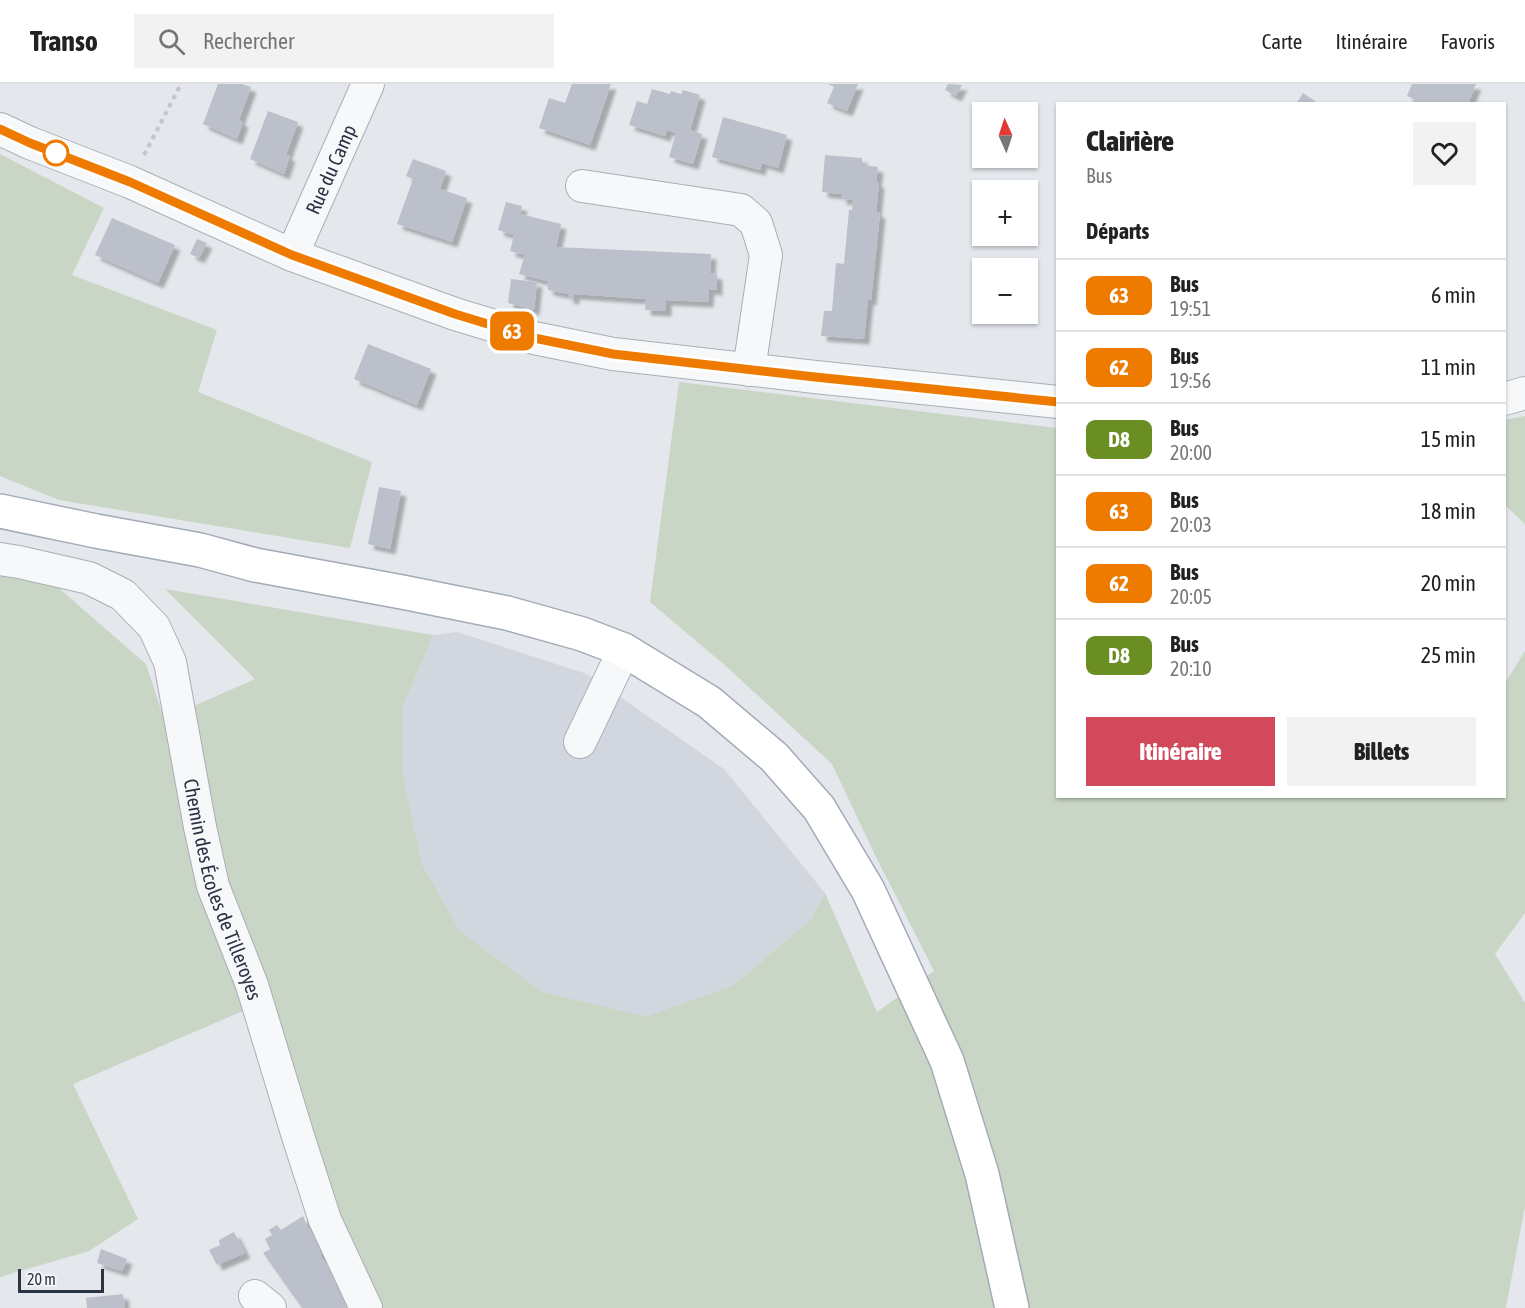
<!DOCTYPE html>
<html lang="fr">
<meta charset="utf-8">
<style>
body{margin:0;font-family:"Asap Condensed",sans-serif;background:#f2f2f2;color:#222;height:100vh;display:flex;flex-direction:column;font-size:22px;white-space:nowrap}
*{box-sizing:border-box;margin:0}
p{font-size:20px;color:#767676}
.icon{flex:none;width:33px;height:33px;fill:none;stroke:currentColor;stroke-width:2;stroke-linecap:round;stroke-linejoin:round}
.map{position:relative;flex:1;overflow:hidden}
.drawer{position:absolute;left:1056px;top:18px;width:450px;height:696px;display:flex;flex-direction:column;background:#fff;border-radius:0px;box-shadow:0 2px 4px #0004}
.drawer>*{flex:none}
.badge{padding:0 12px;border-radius:9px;font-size:21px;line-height:39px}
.needle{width:39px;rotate:357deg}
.tools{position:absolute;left:972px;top:18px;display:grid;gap:12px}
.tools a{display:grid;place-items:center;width:66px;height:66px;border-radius:0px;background:#fff;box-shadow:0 2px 4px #0004;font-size:30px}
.scale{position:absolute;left:18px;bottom:15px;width:86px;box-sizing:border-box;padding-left:6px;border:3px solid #2b3445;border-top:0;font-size:16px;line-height:21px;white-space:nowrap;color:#2b3445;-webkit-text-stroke:4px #f4f6f9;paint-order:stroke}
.map>.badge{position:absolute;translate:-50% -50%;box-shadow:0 0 0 3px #fff}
h2{padding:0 30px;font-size:22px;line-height:54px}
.round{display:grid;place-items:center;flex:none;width:63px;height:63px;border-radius:0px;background:#f2f2f2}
.summary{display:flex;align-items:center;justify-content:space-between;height:102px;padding:0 30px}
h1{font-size:28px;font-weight:800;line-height:45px}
.action{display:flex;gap:12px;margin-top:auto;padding:12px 30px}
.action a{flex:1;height:69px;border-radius:0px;background:#d1495b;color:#fff;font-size:24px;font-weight:800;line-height:69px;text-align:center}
.action a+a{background:#f2f2f2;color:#222}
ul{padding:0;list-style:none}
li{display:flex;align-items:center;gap:18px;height:72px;padding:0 30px;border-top:2px solid #e0e0e0}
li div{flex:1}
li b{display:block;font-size:22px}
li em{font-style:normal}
li .badge{min-width:66px;font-weight:700;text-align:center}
header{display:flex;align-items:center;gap:36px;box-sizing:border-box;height:84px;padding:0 30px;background:#fff;border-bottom:2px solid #e0e0e0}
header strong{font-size:28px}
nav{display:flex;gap:33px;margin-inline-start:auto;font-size:21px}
.search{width:420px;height:54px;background:#f2f2f2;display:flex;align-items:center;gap:15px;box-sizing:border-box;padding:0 21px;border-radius:0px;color:#767676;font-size:22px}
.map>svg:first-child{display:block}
.built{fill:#d2d6de}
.green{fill:#c9d6c5}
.building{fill:#bbc0ca;filter:url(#shadow)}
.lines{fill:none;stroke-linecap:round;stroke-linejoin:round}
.minor-casing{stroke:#a9aeb7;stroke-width:34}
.major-casing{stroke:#a3abb8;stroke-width:36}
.path{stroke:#c2c5cb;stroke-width:4;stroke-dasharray:4.5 4.5;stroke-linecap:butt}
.minor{stroke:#f7f8fa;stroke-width:32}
.major{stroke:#fff;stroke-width:33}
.line-casing{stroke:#fff;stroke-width:14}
.line{stroke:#ee7b00;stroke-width:9}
.stop-dot{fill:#fff;stroke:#ee7b00;stroke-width:3}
.labels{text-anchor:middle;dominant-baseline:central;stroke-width:4.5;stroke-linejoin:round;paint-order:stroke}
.street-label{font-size:20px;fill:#2b3445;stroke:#f4f6f9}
</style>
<header>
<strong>Transo</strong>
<div class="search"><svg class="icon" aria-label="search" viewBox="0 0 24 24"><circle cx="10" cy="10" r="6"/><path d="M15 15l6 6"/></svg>Rechercher</div>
<nav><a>Carte</a><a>Itinéraire</a><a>Favoris</a></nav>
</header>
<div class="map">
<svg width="1525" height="1224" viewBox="0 0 1525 1224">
<defs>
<filter id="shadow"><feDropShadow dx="5.5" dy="5.5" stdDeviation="1.5" flood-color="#0004"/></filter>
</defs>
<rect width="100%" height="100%" fill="#e4e7ec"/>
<path class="built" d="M457 548 587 590 724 685 825 809 811 835 734 901 646 934 543 908 460 847 422 780 402 687V625L433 551Z"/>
<path class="green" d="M0 70 104 124 72 191 217 246 198 308 372 378 350 464 59 416 0 392Z
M679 298 1057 344 1058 712H1504L1505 599 1525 567V829L1495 870 1525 919V1122L1506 1224H380L329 1119 264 918 73 1000 138 1135 89 1167 0 1193V491L54 500 146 580 164 635 255 595 165 505 433 551 402 625V687L422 780 460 847 543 908 646 933 734 901 811 835 825 809 877 928 934 887 876 773 832 680 728 584 650 518Z
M1525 332V440L1505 421 1504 336Z"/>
<path class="building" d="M218 0H242L251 3 239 36 243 38 237 55 203 40Z
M572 0H611L590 61 539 44 549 14 565 19Z
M828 0H858L847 27 827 19 834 3Z
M948 0 962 1 956 12 945 6Z
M1412 0H1476L1468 20H1412L1414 15 1407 12Z
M652 5 670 10 671 7 681 10 683 6 700 11 690 46 702 50 693 80 669 73 676 49 667 46 665 52 629 41 637 17 647 20Z
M1303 9 1319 20H1296Z
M268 27 298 38 286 71 290 72 284 90 250 75Z
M723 33 787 51 778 84 762 79 760 86 712 73Z
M825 71 862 74V81L878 83 876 98 879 99 876 128 880 129 871 216 868 215 864 255 821 252 824 227H832L836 179 844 180 849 126H852L853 116 841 115V110L822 108Z
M413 75 446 87 440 105 467 114 452 158 397 140 413 95 406 92Z
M506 118 522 122 520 130 561 140 556 163 711 170 710 189 717 190V206L709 205 708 218 666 216V227L645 226 646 215 574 210V215L568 214V210L548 206 547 197 519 190 525 171 510 167 514 151 498 146Z
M112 134 175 161 158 199 95 171Z
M197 155 207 159 199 174 190 170Z
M511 195 537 198 534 226 508 219Z
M368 260 431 285 417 321 354 295Z
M379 403 401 407 390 465 368 460Z
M303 1132 308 1145 311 1143 322 1170 320 1171 354 1224H302L263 1169 270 1165 265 1155 272 1151 269 1146 277 1141 281 1146Z
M234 1148 245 1169 217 1181 209 1166 220 1161 219 1156Z
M101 1165 127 1175 122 1187 97 1179Z
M123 1210 125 1224H87L86 1214Z"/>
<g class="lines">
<g class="minor-casing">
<g id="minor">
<path d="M0 45 30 59 130 98 292 171 455 230 534 254 613 270 815 293 1058 318"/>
<path d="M582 102 741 126 756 139 766 171 749 286"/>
<path id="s1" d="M292 171 368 0"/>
<path d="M1504 315 1525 309"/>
<path id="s2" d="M0 475 19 478 89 494 123 511 154 543 170 578 200 743 213 802 252 901 297 1049 325 1136 366 1224"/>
<path d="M580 658 624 566"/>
<path d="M255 1212 270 1224"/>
</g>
</g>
<g class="major-casing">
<path id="major" d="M0 427 96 447 200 466 255 481 402 508 507 529 582 550 624 566 709 618 774 673 819 724 868 806 947 977 982 1090 1012 1224"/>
</g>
<path class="path" d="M144 71 181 0"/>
<use href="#minor" class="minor"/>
<use href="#major" class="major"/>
</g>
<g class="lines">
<g class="line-casing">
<path id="line" d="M0 45 30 59 130 98 292 171 455 230 534 254 613 270 815 293 1058 318"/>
</g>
<use href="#line" class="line"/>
</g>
<circle class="stop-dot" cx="56" cy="69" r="12"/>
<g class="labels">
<g class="street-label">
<text stroke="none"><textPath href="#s1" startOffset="94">Rue du Camp</textPath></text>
<text stroke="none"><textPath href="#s2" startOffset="446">Chemin des Écoles de Tilleroyes</textPath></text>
</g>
</g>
</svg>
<div class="tools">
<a><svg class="needle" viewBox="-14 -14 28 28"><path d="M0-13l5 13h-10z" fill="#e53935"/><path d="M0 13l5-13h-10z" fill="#767676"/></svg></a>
<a>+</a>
<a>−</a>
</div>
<div class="scale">20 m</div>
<b class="badge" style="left:512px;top:247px;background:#ee7b00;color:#fff">63</b>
<section class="drawer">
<div class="summary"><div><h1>Clairière</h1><p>Bus</p></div><a class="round"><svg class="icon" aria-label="heart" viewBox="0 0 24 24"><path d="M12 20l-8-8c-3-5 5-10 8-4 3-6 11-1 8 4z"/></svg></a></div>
<h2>Départs</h2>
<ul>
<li><span class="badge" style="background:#ee7b00;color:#fff">63</span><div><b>Bus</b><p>19:51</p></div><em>6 min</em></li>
<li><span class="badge" style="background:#ee7b00;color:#fff">62</span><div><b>Bus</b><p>19:56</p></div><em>11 min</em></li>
<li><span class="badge" style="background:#6b8e23;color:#fff">D8</span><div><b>Bus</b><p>20:00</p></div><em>15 min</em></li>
<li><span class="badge" style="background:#ee7b00;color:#fff">63</span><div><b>Bus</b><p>20:03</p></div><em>18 min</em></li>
<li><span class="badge" style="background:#ee7b00;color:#fff">62</span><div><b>Bus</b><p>20:05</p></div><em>20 min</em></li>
<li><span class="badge" style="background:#6b8e23;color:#fff">D8</span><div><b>Bus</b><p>20:10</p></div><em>25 min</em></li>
</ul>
<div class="action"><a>Itinéraire</a><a>Billets</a></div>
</section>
</div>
